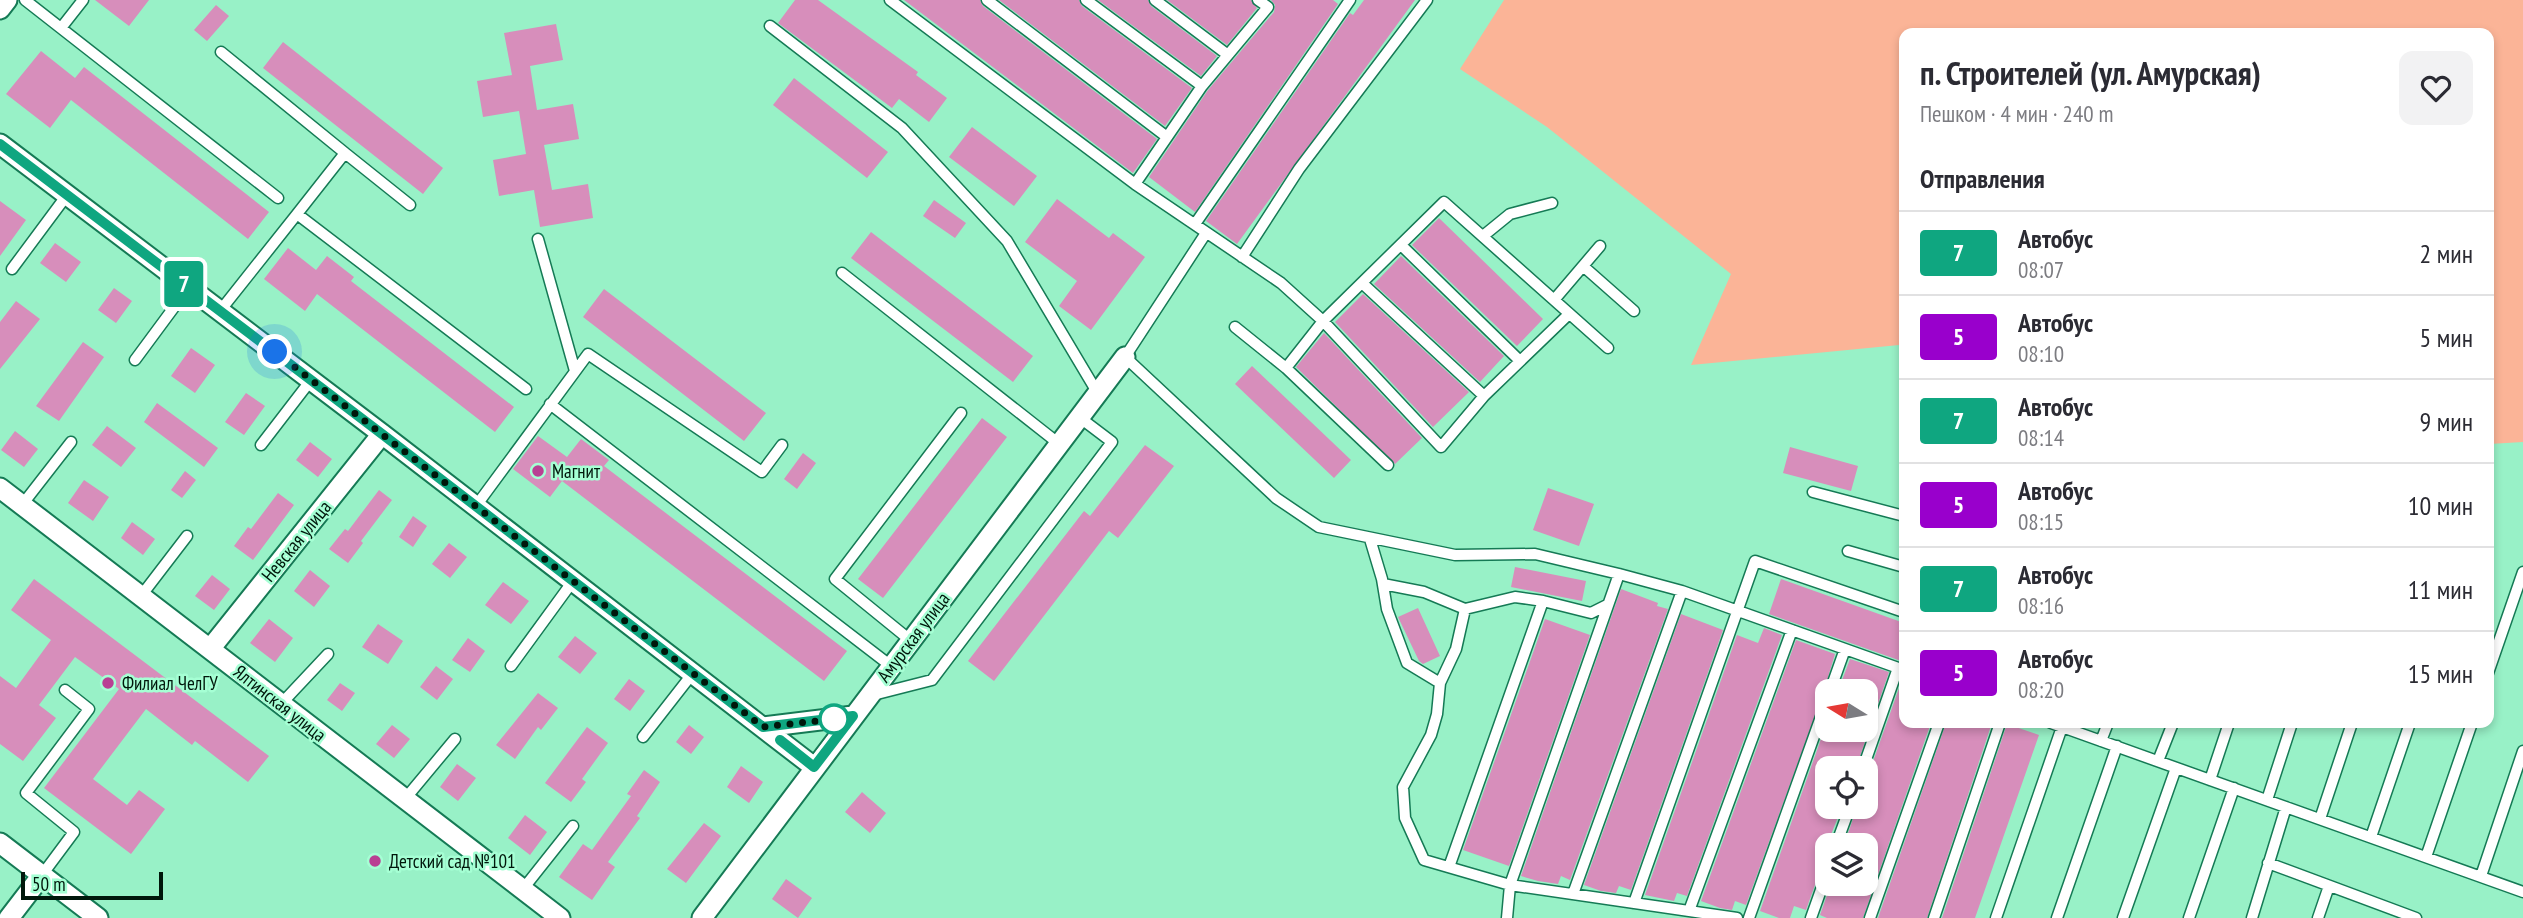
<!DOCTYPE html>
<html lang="ru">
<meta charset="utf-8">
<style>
body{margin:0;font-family:"PT Sans Narrow",sans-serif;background:#f2f2f3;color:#2b2b33;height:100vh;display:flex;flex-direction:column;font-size:26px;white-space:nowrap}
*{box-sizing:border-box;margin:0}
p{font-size:23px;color:#7c7c81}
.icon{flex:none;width:38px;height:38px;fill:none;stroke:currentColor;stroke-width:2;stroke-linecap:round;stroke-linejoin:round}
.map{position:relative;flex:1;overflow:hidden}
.panel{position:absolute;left:1899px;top:28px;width:595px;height:700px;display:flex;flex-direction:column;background:#fff;border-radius:14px;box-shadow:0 4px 10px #0003}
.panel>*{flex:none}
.badge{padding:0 14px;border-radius:5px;font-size:24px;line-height:46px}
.needle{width:46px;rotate:281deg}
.tools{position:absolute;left:1815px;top:679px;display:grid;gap:14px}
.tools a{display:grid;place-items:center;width:63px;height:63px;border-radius:14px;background:#fff;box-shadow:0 4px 10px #0003;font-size:35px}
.scale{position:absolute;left:21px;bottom:18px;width:142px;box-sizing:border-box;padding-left:7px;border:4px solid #00170b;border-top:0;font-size:19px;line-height:24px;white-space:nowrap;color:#00170b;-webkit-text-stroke:5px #a5ffd4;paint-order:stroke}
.you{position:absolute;width:35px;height:35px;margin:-18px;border:5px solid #fff;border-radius:50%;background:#1a73e8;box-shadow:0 0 0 10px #1a73e833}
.map>.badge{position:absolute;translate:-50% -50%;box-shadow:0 0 0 4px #fff}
h2{padding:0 21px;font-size:26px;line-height:63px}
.round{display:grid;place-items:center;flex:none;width:74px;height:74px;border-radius:14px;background:#f2f2f3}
.head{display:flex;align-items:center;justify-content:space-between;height:119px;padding:0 21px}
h1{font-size:33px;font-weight:600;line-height:52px}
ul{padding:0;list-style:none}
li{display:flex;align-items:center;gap:21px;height:84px;padding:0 21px;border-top:2px solid #e1e1e2}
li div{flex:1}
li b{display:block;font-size:26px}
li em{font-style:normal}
li .badge{min-width:77px;font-weight:700;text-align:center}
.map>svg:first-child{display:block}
.green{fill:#fbb497}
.building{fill:#d78ebb}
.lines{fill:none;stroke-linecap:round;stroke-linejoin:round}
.lane-casing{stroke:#157a55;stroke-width:13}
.street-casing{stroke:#157a55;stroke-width:23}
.lane{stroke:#fff;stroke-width:10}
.street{stroke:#fff;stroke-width:19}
.line-casing{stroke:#fff;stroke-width:16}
.line{stroke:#0fa680;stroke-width:10}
.walk{stroke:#00170b;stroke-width:7;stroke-dasharray:0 12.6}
.poi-dot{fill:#b94093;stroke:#a5ffd4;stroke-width:2.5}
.stop-dot{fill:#fff;stroke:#0fa680;stroke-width:3.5}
.labels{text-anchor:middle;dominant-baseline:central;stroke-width:5;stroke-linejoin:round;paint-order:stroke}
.poi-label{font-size:19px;fill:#00170b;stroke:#a5ffd4;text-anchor:start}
.street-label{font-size:19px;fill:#00170b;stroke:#a5ffd4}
</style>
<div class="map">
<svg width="2523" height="918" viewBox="0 0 2523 918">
<rect width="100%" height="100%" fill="#98f1c7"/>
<path class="green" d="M1504 0H2523V442L2489 444 2488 33H1904V360L1899 345 1691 365 1731 274 1547 127 1460 69Z"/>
<path class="building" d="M95 0H149L129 26Z
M795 0H818L918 72 916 75 947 98 929 122 899 99 892 108 778 23Z
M904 0H980L983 6 1157 139 1133 173Z
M999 0H1079L1082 6 1192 88 1165 126Z
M1098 0H1148L1151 6 1217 56 1201 76Z
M1167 0H1251L1257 8 1227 45Z
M1271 0H1333L1338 4 1195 212 1149 177 1208 90 1274 12 1275 5Z
M1364 0H1415L1237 244 1206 221 1350 13 1353 15Z
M216 5 229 16 207 41 194 30Z
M556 24 563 60 530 66 537 110 573 104 579 139 544 145 552 190 588 184 593 218 540 227 534 190 499 196 493 160 526 154 519 111 483 117 477 81 512 75 504 33Z
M283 42 443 168 423 194 263 68Z
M41 51 75 78 84 67 269 212 248 239 71 100 50 128 6 94Z
M794 78 888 152 867 178 773 105Z
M972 127 1037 176 1014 206 949 157Z
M1057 199 1109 238 1113 233 1145 257 1091 330 1059 306 1077 281 1025 242Z
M934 200 966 223 955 238 923 216Z
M0 201 26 220 0 256Z
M1439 218 1543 319 1517 346 1412 245Z
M871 232 1033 356 1013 382 851 258Z
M55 243 81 262 66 282 40 263Z
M288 248 316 270 327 256 354 277 351 281 514 407 495 432 317 294 305 311 264 279Z
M1401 256 1504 356 1480 382 1374 284Z
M114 288 132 301 116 323 98 310Z
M604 289 766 413 744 441 583 317Z
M1363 294 1469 392 1433 427 1335 322Z
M16 301 40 319 0 369V322Z
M1324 333 1422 438 1395 464 1296 367Z
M83 342 104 357 59 421 36 406Z
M191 348 215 365 195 393 171 376Z
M1252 366 1351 460 1334 478 1235 384Z
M246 393 265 406 244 435 225 422Z
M157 403 218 448 204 467 144 422Z
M982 418 1007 437 883 598 858 579Z
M107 426 136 448 121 467 92 445Z
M15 431 38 449 24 467 1 450Z
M538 436 567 457 581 439 609 460 604 466 847 651 824 681 562 481 550 497 513 469Z
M310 442 332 459 318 477 296 460Z
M1145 445 1174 466 1118 538 1109 531 994 681 968 661 1084 511 1090 516Z
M1790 447 1858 466 1851 491 1783 473Z
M803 453 816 463 797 489 784 479Z
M185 471 196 480 182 498 171 490Z
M84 480 109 497 93 521 68 503Z
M1548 488 1594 504 1579 546 1533 530Z
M379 490 392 500 361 541 363 543 348 563 329 549 345 529 348 531Z
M278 493 294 505 253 560 234 546 248 527 251 529Z
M413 516 427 526 413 547 399 537Z
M132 522 155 539 143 555 121 538Z
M449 543 467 557 450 578 432 564Z
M1515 567 1586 581 1582 601 1511 587Z
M310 570 330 586 314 607 294 591Z
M212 575 230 589 214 610 195 596Z
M34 579 269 756 248 782 195 741 192 745 146 709 93 779 127 805 139 790 165 809 131 854 44 788 119 689 75 657 39 705 56 718 23 761 0 744V676L16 688 51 640 11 610Z
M1781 579 1904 623V662L1769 614Z
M503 582 529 601 511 624 485 605Z
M1621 589 1658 603 1657 606 1668 609 1570 880 1561 876 1558 884 1538 881 1521 876Z
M1418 608 1440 656 1423 664 1419 661 1398 617Z
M1681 614 1723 630 1631 890 1619 886 1616 893 1601 891 1584 885Z
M269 619 293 638 275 662 250 643Z
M1545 619 1590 635 1509 866 1463 850Z
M378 624 403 641 388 664 362 647Z
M1764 628 1782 635 1687 896 1677 893 1674 901 1645 895 1737 635 1758 643Z
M575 636 597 653 580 674 558 657Z
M468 638 485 651 470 672 452 660Z
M1796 640 1835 654 1823 694 1746 905 1735 901 1732 910 1720 908 1701 901Z
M1850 659 1889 672 1856 768H1827V807H1842L1827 845V866L1820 871 1806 910 1794 906 1790 918H1779L1760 911 1827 722V730H1866V691H1838Z
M436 666 453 679 437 700 420 687Z
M1903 677 1904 723H1931L1863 918H1827L1820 915 1831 884H1866V845H1844L1857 807H1866V775L1870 770Z
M629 679 645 691 630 711 614 699Z
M340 683 355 693 342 711 327 700Z
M538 693 558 708 541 730 538 727 515 759 496 745Z
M1946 723H1992L1927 918H1878Z
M2007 724 2039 735 1975 918H1942Z
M392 725 410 739 394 758 376 744Z
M689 725 704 737 691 754 676 742Z
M587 727 608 743 582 779 586 782 571 802 545 783Z
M457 764 476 778 458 801 440 787Z
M741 766 763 782 749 803 727 787Z
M644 770 660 782 637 816 640 818 608 862 615 867 592 900 559 877 583 844 592 850 631 796 627 794Z
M862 792 886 813 870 833 845 812Z
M525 815 547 832 530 855 508 838Z
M704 823 721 836 686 883 667 869Z
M786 879 812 898 798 918 772 899Z"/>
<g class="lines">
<g class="lane-casing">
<path id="lane" d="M25 0 278 198
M890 0 1135 184 1281 283 1323 321 1441 447 1484 396 1569 314
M987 0 1167 137
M1086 0 1202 86
M1155 0 1228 55
M770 26 902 128 1007 241 1097 392
M61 28 83 0
M221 52 345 153 297 214
M345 153 410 205
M1135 184 1202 86 1268 7 1258 0
M1195 224 1350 0
M1206 233 1125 357 1276 498 1319 527 1455 555 1535 554 1619 574 1682 591 1904 670
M1483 236 1510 214 1552 203
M538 239 575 371
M1401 245 1519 360
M1242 257 1299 169 1427 0
M1583 266 1634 311
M12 269 67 195
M842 273 1058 443
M1362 283 1484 396
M1554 300 1600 246
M220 311 297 214 526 389
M1235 327 1286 368 1388 465
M135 360 189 287
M1286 368 1323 321 1444 202 1608 348
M550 404 891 666
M261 445 311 380
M1813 492 1904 516
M22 505 71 442
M476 506 588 354 762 472 782 445
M1370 539 1382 579 1387 609 1407 663 1440 683
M1848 551 1904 567
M1383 584 1424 592 1465 609 1515 597 1543 601 1591 613 1607 605
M141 596 187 536
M1465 609 1456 649 1440 683 1437 714 1431 735 1403 787 1405 818 1424 860 1510 885 1737 918
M910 640 835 579 961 413
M511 666 573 581
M2488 673 2523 572
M1830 691 1845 649
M873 695 932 680 1112 442 1079 417
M281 704 328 654
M2051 723 2523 892
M643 737 693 673
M2101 741 2108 723
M2158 761 2173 723
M1863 768 1898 668
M2210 780 2229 723
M405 799 455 739
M2267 800 2292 723
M2320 819 2352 723
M2371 837 2410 723
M1836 845 1850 807
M2426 857 2472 723
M2268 863 2416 918
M1449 867 1543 601
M42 875 74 832 26 793 89 709 65 690
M2481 876 2523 751
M523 889 573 826
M1573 894 1682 591
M1634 903 1755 561 1904 612
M1689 911 1792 630
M1507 918 1510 885 1619 574
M1749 918 1827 700
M1811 918 1827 873
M1870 918 1939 723
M1934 918 2000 723
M1996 918 2062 727
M2057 918 2117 746
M2123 918 2176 768
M2189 918 2234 788
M2252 918 2286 807
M2318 918 2329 886"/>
</g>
<g class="street-casing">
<path id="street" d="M0 9 7 0
M0 144 382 434 814 767
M0 488 560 918
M210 649 382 434
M763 727 853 716
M0 843 98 918
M9 918 42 875
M702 918 1125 357"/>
</g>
<use href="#lane" class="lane"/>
<use href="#street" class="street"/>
</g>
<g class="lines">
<g class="line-casing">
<path id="line" d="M0 144 382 434 763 727 853 716 814 767 780 740"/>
</g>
<use href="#line" class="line"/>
<path class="walk" d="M275 352 763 727 834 719"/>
</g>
<g class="poi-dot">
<circle cx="538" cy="471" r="7"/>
<circle cx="108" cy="683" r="7"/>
<circle cx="375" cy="861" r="7"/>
</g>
<circle class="stop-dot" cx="834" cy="719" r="14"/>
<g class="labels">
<g class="poi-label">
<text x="552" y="471">Магнит</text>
<text x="122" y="683">Филиал ЧелГУ</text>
<text x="389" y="861">Детский сад №101</text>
</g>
<g class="street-label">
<text transform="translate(296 541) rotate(-51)">Невская улица</text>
<text transform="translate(913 637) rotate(-53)">Амурская улица</text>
<text transform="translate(280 703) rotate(38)">Ялтинская улица</text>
</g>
</g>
</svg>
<div class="tools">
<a><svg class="needle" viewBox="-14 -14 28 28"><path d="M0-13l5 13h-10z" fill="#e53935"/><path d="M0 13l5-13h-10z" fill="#7c7c81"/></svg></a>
<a><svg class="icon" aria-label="locate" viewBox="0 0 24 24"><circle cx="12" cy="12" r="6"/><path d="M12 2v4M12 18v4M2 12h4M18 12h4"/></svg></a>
<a><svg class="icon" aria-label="layers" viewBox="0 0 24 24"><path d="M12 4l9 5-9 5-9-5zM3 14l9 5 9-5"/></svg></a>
</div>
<div class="scale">50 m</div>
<div class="you" style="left:275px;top:352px"></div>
<b class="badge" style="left:184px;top:284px;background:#0fa680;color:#fff">7</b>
<section class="panel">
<div class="head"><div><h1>п. Строителей (ул. Амурская)</h1><p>Пешком · 4 мин · 240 m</p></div><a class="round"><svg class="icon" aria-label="heart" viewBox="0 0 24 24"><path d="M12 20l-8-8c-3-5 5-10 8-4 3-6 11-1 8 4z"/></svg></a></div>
<h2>Отправления</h2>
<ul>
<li><span class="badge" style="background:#0fa680;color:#fff">7</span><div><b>Автобус</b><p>08:07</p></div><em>2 мин</em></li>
<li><span class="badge" style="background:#90c;color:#fff">5</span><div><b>Автобус</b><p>08:10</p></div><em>5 мин</em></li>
<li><span class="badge" style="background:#0fa680;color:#fff">7</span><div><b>Автобус</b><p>08:14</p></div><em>9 мин</em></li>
<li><span class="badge" style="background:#90c;color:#fff">5</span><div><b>Автобус</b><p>08:15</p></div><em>10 мин</em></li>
<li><span class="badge" style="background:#0fa680;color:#fff">7</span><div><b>Автобус</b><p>08:16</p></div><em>11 мин</em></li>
<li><span class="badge" style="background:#90c;color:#fff">5</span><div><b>Автобус</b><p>08:20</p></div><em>15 мин</em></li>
</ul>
</section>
</div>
